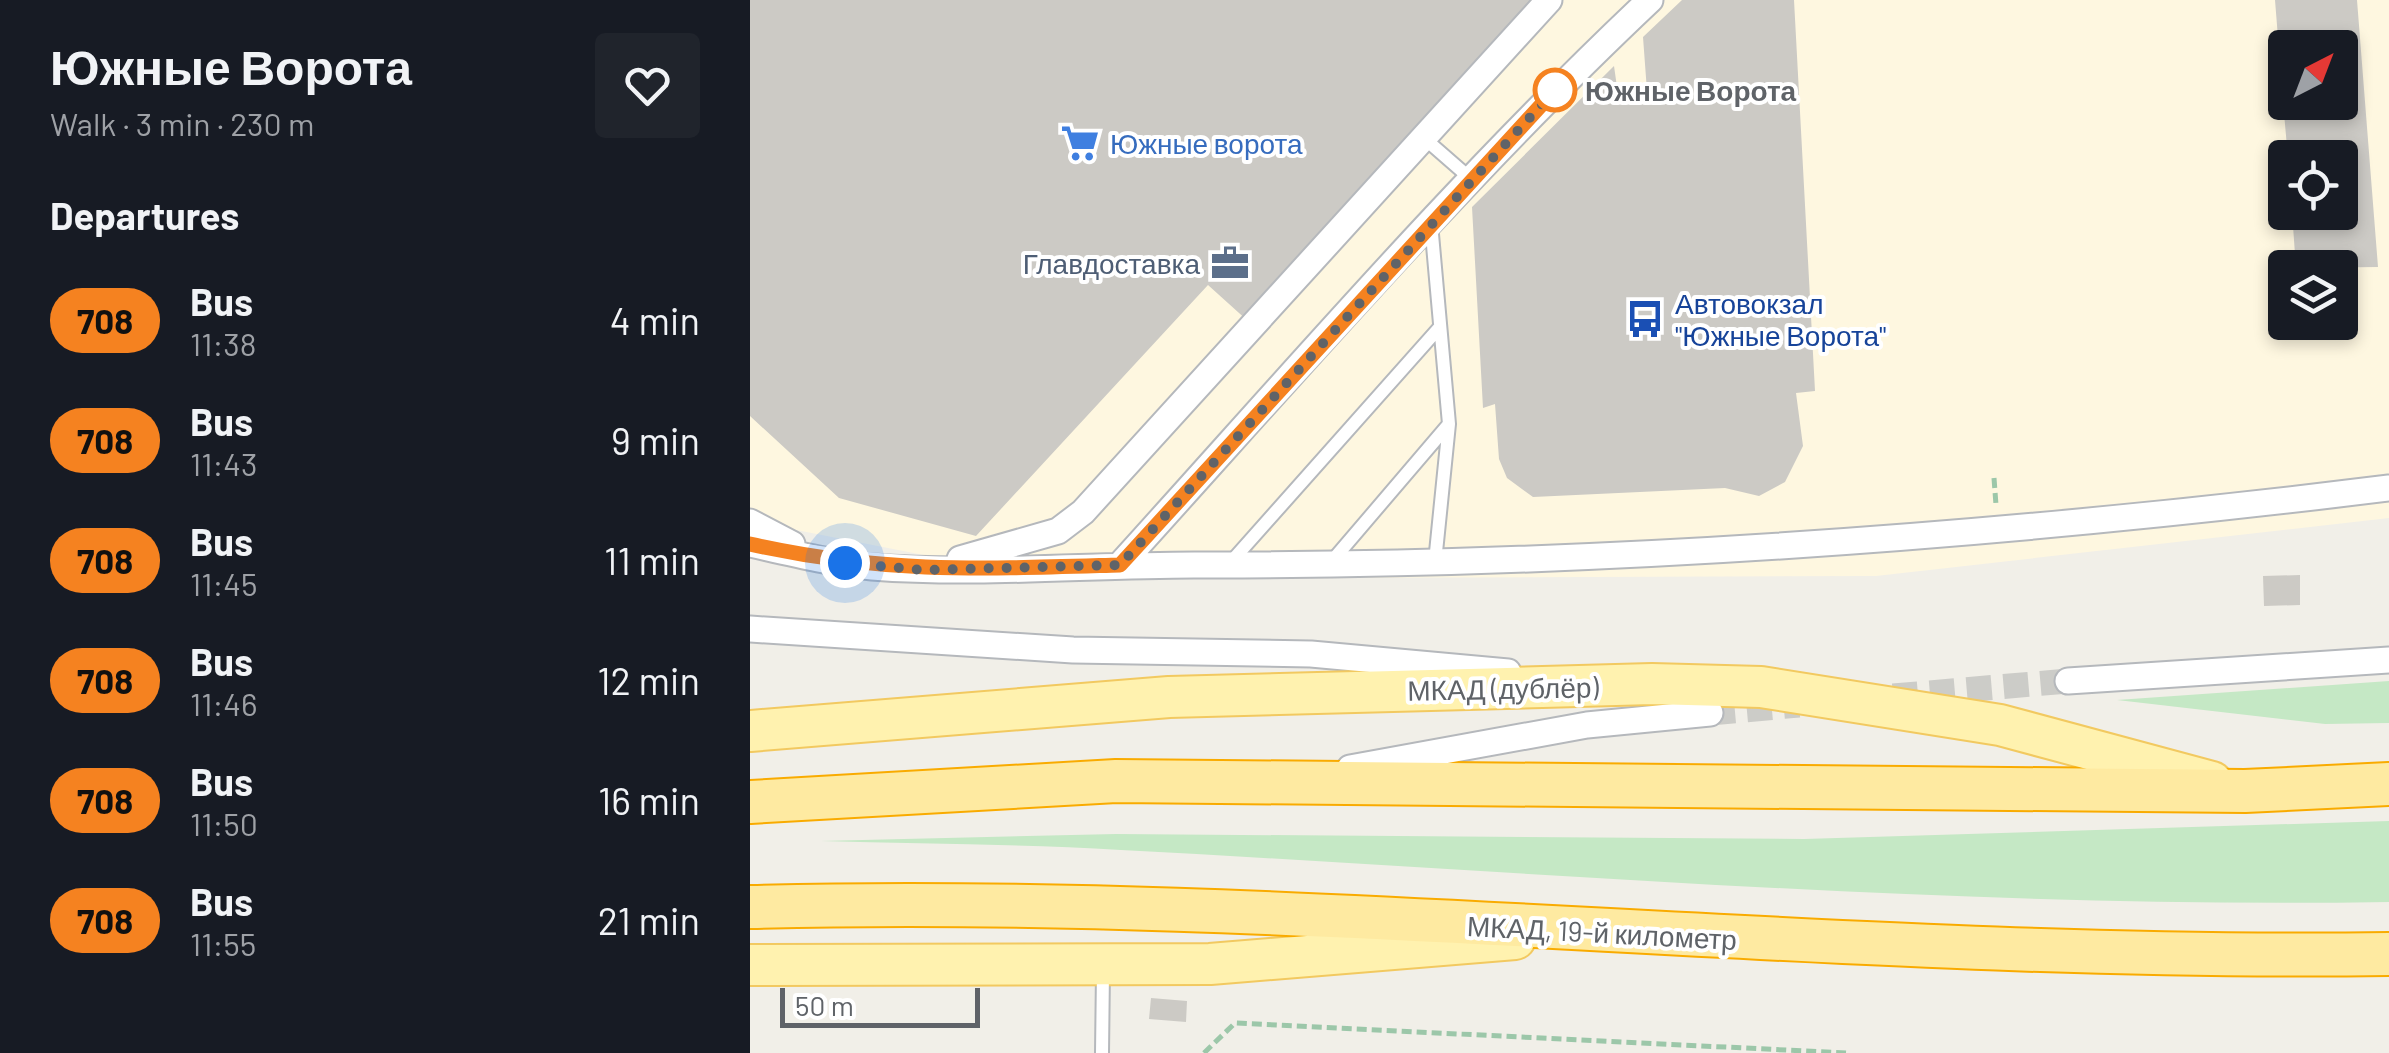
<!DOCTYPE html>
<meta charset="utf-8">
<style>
body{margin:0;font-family:Barlow,sans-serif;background:#20242c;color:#f1f3f6;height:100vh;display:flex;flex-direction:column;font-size:38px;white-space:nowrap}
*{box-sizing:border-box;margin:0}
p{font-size:32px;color:#9ea1a6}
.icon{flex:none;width:55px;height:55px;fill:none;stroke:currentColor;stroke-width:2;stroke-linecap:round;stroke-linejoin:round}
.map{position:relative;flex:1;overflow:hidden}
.drawer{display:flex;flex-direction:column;background:#171b24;width:750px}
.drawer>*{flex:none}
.badge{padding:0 20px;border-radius:32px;font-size:35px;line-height:65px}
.needle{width:65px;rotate:42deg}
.controls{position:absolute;left:1518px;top:30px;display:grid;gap:20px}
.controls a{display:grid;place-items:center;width:90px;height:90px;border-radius:10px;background:#171b24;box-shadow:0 5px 15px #0003;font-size:50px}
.scale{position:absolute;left:30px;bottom:25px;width:200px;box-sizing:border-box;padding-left:10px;border:5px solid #5f6368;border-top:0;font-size:28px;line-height:35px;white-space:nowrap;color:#5f6368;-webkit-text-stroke:8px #fff;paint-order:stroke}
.you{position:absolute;width:50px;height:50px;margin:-25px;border:8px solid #fff;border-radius:50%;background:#1a73e8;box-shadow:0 0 0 15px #1a73e833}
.map>.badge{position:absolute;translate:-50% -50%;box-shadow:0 0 0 5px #fff}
h2{padding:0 50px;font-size:38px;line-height:90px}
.round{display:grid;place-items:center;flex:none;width:105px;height:105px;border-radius:10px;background:#20242c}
.overview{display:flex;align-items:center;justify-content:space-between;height:170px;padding:0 50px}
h1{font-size:48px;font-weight:800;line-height:75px}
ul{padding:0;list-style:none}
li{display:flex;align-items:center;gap:30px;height:120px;padding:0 50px}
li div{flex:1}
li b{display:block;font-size:38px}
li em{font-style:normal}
li .badge{min-width:110px;font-weight:700;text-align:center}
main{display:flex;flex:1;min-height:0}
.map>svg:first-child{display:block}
.commercial{fill:#fef7e0;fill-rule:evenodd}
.green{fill:#c5e8c5}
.building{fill:#cccac5}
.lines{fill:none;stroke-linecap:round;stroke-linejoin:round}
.minor-tunnel{stroke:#ccccc8;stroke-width:25;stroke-dasharray:25 12;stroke-linecap:butt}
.service-casing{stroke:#b5b8bc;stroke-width:16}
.minor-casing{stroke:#b5b8bc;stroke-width:29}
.primary-casing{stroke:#f2c960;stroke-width:44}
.trunk-casing{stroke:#f9ab00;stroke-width:46}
.path{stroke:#9cc7a9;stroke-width:5;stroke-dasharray:10 5;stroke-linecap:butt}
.service{stroke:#fff;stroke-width:12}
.minor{stroke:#fff;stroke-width:25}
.primary{stroke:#fff2af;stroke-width:40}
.trunk{stroke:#feeaa1;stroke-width:42}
.line-casing{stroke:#fff;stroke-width:22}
.line{stroke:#f58220;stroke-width:15}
.walk{stroke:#5f6368;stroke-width:10;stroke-dasharray:0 18}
.stop-dot{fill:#fff;stroke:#f58220;stroke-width:5}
.labels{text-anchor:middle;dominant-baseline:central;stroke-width:8;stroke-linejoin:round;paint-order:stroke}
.stop-label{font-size:28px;font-weight:bold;fill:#5f6368;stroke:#fff;text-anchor:start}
.shop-label{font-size:28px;fill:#366cbe;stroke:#fff;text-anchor:start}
.service-label{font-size:28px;fill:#4e5e75;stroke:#fff;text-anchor:end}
.transit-label{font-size:28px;fill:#164399;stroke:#fff;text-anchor:start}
.street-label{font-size:28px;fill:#5f6368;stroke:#fff}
</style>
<main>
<section class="drawer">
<div class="overview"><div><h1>Южные Ворота</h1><p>Walk · 3 min · 230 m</p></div><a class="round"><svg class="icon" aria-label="heart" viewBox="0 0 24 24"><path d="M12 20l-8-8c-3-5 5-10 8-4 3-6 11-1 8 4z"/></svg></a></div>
<h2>Departures</h2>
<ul>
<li><span class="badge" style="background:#f58220;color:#111">708</span><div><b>Bus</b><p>11:38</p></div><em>4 min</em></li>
<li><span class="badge" style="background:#f58220;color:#111">708</span><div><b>Bus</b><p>11:43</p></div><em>9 min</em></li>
<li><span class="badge" style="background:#f58220;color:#111">708</span><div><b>Bus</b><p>11:45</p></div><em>11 min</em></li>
<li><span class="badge" style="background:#f58220;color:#111">708</span><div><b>Bus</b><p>11:46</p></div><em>12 min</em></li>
<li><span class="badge" style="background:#f58220;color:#111">708</span><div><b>Bus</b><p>11:50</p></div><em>16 min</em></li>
<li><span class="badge" style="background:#f58220;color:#111">708</span><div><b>Bus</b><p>11:55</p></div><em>21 min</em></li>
</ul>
</section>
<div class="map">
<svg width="1639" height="1053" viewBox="0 0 1639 1053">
<rect width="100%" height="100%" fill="#f1efe8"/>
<path class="commercial" d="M0 0H1639V518L1126 576 549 578 255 571 0 521ZM1535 48H1590V102H1535ZM1535 158H1590V212H1535ZM1535 268H1590V322H1535Z"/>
<path class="green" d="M1639 681V723L1575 724 1367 700Z
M1639 821V902C1215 909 794 872 371 850 271 844 171 844 71 841L366 834 1054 839Z"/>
<path class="building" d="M0 0H788L499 322 458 285 226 536 89 498 0 416Z
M932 0H1044L1065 391 1046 393 1053 446 1035 482 1009 496 975 488 783 497 757 478 749 459 745 404 733 408 722 207 864 66 868 94 897 91 893 37Z
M1525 0H1607L1628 267 1546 268 1542 212H1590V158H1538L1533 102H1590V48H1535L1532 88Z
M1550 575V605L1514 606 1513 576Z
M401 998 437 1001 436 1022 399 1019Z"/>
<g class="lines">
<path class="minor-tunnel" d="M1143 696 1318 681
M960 713 1049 705"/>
<g class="service-casing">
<path id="service" d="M674 138 721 179
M681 223 699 424 685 562
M582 561 699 424
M480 563 689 328
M352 1053 353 971"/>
</g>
<g class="minor-casing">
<path id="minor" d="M0 522 42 544
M0 544C40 553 80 563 122 567 228 575 337 565 444 565 844 566 1242 537 1639 488
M210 559 308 531 333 512 799 0
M370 565C544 373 712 177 900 0
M0 629 323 650 561 654 758 672
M1318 681 1639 660
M600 768 837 725 960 713"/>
</g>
<g class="primary-casing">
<path id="primary" d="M0 731 419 697 902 684 1011 687 1250 725 1462 782
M0 965 460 964 765 939"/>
</g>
<g class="trunk-casing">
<path id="trunk" d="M0 802 366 781 1495 791 1639 784
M0 907C547 892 1092 962 1639 954"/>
</g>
<path class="path" d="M1244 478 1246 505
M454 1053 485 1023 1096 1053"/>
<use href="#service" class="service"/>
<use href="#minor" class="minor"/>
<use href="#primary" class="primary"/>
<use href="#trunk" class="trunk"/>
</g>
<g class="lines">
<g class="line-casing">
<path id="line" d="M0 544C133 574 236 569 370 565L805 90"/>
</g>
<use href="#line" class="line"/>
<path class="walk" d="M95 563 173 570 370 565 805 90"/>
</g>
<defs>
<g id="supermarket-bare" transform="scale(3)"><path d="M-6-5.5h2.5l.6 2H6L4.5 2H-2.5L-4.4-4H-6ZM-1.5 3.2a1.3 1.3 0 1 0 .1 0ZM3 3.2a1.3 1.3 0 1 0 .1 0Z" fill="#3f7fe0" stroke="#fff" stroke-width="2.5" paint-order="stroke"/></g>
<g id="office-bare" transform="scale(3)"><path d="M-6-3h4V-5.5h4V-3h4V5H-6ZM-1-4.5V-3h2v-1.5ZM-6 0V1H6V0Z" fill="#5c6f8a" stroke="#fff" stroke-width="2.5" paint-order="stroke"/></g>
<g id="bus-bare" transform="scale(3)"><path d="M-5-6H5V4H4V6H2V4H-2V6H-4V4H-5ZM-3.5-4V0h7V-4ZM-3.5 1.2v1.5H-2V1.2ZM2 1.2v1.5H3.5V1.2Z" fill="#1a4fb4" stroke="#fff" stroke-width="2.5" paint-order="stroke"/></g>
</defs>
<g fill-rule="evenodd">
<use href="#supermarket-bare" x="330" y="143"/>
<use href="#office-bare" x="480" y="263"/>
<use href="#bus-bare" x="895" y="319"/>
</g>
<circle class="stop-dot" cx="805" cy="90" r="20"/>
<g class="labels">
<g class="stop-label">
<text x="835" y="90">Южные Ворота</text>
</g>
<g class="shop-label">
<text x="360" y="143">Южные ворота</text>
</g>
<g class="service-label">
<text x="450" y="263">Главдоставка</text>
</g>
<g class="transit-label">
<text x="925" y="303">Автовокзал<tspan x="925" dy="32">"Южные Ворота"</tspan></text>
</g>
<g class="street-label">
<text transform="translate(753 688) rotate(-1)">МКАД (дублёр)</text>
<text transform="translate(852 932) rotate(3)">МКАД, 19-й километр</text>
</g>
</g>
</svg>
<div class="controls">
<a><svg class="needle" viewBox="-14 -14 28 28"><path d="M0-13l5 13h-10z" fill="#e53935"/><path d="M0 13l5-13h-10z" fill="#9ea1a6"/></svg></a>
<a><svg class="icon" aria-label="locate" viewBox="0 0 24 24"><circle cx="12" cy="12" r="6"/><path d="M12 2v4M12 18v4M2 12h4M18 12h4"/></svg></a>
<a><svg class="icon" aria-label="layers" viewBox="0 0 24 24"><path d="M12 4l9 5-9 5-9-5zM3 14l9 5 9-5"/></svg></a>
</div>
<div class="scale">50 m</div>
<div class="you" style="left:95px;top:563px"></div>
</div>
</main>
